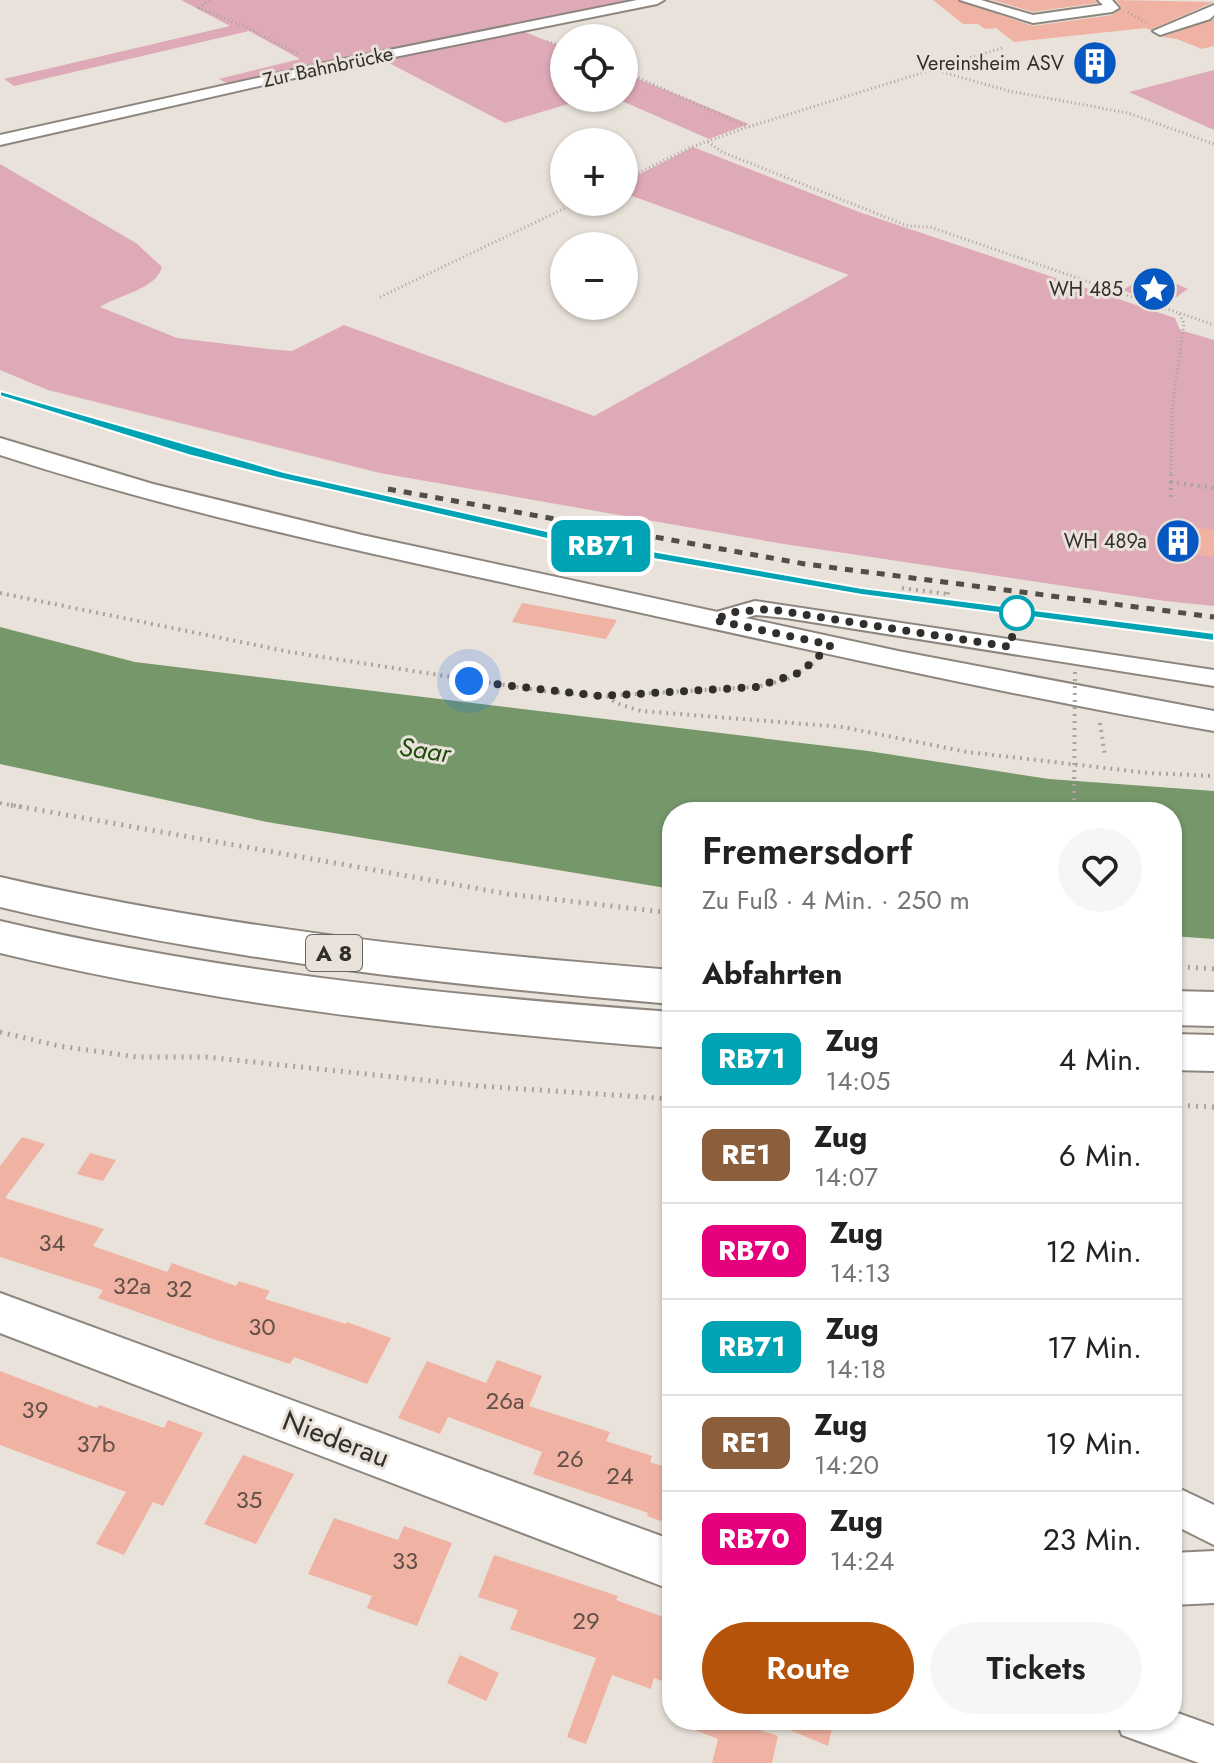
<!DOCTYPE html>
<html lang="de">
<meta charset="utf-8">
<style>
body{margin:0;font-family:Jost,sans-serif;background:#f6f6f6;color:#222;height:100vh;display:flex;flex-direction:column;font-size:30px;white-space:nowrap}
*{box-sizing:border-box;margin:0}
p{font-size:26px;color:#767676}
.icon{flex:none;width:44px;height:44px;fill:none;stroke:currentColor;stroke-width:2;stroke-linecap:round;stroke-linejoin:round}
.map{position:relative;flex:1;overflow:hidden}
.details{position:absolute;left:662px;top:802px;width:520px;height:928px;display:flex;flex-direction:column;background:#fff;border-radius:32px;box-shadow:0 2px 6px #0004}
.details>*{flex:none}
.badge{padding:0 16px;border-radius:12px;font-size:28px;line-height:52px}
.tools{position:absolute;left:550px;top:24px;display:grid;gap:16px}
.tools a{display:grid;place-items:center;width:88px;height:88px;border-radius:50%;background:#fff;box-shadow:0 2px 6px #0004;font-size:40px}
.you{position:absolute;width:40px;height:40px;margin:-20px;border:6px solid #fff;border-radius:50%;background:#1a73e8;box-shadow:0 0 0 12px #1a73e833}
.map>.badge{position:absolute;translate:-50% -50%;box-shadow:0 0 0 4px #fff}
h2{padding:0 40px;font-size:30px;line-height:72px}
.round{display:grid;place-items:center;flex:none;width:84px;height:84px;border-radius:42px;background:#f6f6f6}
.summary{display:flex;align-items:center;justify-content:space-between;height:136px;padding:0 40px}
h1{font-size:38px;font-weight:600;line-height:60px}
.cta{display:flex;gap:16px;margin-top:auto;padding:16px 40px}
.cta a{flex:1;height:92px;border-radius:48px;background:#b45309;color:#fff;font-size:32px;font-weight:600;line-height:92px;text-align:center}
.cta a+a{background:#f6f6f6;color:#222}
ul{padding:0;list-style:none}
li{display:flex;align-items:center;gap:24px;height:96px;padding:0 40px;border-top:2px solid #e0e0e0}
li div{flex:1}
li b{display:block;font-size:30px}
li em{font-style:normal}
li .badge{min-width:88px;font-weight:700;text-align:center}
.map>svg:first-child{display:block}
.green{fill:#deaab8}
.water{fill:#75976a}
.building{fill:#f0b3a3}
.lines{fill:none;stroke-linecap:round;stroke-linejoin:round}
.minor-casing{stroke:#8d867f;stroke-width:4}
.major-casing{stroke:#8d867f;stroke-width:4}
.highway-casing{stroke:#8d867f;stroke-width:4}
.path-far2{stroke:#a9a39d;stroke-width:3;stroke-dasharray:1 3;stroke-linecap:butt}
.path-far1{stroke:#a9a39d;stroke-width:4;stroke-dasharray:2 5;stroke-linecap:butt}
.path{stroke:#a9a39d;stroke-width:5;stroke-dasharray:2 6;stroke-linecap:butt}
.minor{fill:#fff;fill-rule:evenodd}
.major{fill:#fff;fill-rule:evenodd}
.highway{fill:#fff;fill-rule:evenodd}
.rail-far1{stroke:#514d49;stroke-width:4;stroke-dasharray:7 7;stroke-linecap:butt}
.rail{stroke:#514d49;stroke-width:5;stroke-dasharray:8 8;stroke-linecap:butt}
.path-bridge-far1{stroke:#a9a39d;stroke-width:4;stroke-dasharray:2 5;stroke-linecap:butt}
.path-bridge{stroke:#a9a39d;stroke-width:5;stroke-dasharray:2 6;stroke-linecap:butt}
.line{fill:#00a3b4;stroke:#fff;stroke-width:2}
.walk{stroke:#312e2b;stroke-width:8;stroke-dasharray:0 14.4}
.stop-dot{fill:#fff;stroke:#00a3b4;stroke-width:4}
.labels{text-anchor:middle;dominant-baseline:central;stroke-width:6;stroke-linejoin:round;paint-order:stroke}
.far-poi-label{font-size:20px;fill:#312e2b;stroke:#e9e2da;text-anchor:end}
.far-street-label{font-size:20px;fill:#312e2b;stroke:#e9e2da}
.shield{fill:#e9e2da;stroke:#686460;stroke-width:2}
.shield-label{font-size:22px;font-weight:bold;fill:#312e2b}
.near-number-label{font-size:24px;fill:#614f49}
.water-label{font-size:26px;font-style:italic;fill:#1e4c0a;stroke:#e9e2da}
.near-street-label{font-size:28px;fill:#312e2b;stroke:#e9e2da}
</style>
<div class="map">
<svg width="1214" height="1763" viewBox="0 0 1214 1763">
<rect width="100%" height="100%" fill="#e9e2da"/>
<path class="green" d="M181 0H637L464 34 234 87 219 79 300 59 249 31 14 86 4 79 230 26Z
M525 32 564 48V98H588L505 123 383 60Z
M1214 70V130L1129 92Z
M624 73 749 124 709 139 615 98H624Z
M693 147 859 212 1175 318 1180 330 1214 340V606L1165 601 784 544 380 473 48 390 0 370V164L136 243 162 267C157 289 116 296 100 307L177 338 268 349 292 351 344 325 594 416 849 275 624 193V182Z
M1153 273 1188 289 1165 305 1122 290Z"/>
<path class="water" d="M0 627 135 662 868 751 1049 779 1214 791V939L1172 936V812H672V889L267 822 0 764Z"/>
<path class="building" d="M933 0H957L1033 26 1112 15 1122 8 1116 0 1214 2 1150 30 1146 28 1014 42 996 28 985 29 978 24H963Z
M992 0H1095L1097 3 1033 12Z
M1214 19V46L1202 49 1177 39 1162 37Z
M1172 524 1214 530V557L1170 551Z
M522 603 577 613 617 620 606 639 512 622Z
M22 1137 45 1144 5 1198 104 1229 93 1246 167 1272 172 1263 236 1286 239 1281 270 1291 265 1299 346 1324 347 1322 391 1338 367 1384 294 1357 290 1364 213 1339 98 1298 103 1290 0 1257V1166Z
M90 1153 116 1160 103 1181 77 1174Z
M497 1360 542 1376 529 1406 610 1432 606 1441 652 1456 650 1462 672 1469V1525L647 1516 648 1513 533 1474 542 1452 448 1417 440 1434 398 1418 427 1361 486 1383Z
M0 1371 97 1408 99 1405 164 1428 168 1420 203 1433 163 1506 153 1502 124 1555 96 1544 126 1492 0 1445Z
M243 1455 294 1474 256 1544 204 1524Z
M334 1518 398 1540 404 1526 452 1543 417 1626 367 1608 372 1596 308 1574Z
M494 1555 618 1596 616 1600 672 1620V1685L654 1678 651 1689 612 1675 586 1744 567 1737 596 1658 510 1629 518 1610 478 1597Z
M460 1655 499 1673 486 1701 447 1683Z
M675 1720H730L778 1736 772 1763H712L718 1739 674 1722Z
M766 1720H834L828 1746Z"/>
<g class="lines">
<g class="minor-casing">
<path id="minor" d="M637 0H664L657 4 325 71 0 145V135L325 63Z
M960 0H981L1033 15 1103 5 1098 0H1112L1119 8 1112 12 1033 23Z
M1214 5V15L1210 19 1160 35 1153 31Z
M755 601 1214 670V686L786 618 756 615 714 627 706 625 702 620 706 615Z
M1172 1485 1214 1505V1545L1172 1524Z
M1172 1711 1214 1726V1763H1199L1122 1735 1116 1720H1172Z"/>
</g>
<g class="major-casing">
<path id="major" d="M0 438 153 484 362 535 898 651 1214 711V731C1002 694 793 646 583 600 387 557 191 517 0 455Z
M0 1293 672 1540V1590L0 1333Z
M1214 1551V1603L1172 1605V1553Z"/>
</g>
<g class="highway-casing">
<path id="highway" d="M0 877C222 928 446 952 672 970V1004C445 985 221 960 0 907Z
M0 921C220 973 447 995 672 1012V1048C447 1030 220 1006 0 953Z
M1172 991 1214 992V1026L1172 1025Z
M1172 1034 1214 1035V1071L1172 1070Z"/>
</g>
<path class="path-far2" d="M209 0 199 8 248 28 298 54
M1128 12 1147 23
M547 41 564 47
M931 69 1009 91 1128 113 1214 144
M624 71 748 127
M708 142 722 152 908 226 930 227 1179 313 1184 323 1172 409 1171 473
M624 180 689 148 748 127 1002 48
M380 297 578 202
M1180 313 1214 325"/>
<path class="path-far1" d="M1170 482 1214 488
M1171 497V471
M902 588 948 594
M0 593 290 652 543 691 600 696 756 687 786 680 814 663
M946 601 949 589
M607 696 616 703 641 711 843 727 967 752 1149 773 1214 776
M1100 723 1105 756
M0 803 22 807"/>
<path class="path" d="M11 805 508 894 672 913
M1172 966 1214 969
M0 1032 59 1046 137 1057H206L479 1086 672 1099
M1172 1105 1214 1107"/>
<use href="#minor" class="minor"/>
<use href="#major" class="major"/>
<use href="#highway" class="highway"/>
<path class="rail-far1" d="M0 394 148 439 277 473"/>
<path class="rail" d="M269 471C578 553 897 598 1214 637
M388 489 805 564 1214 617"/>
<path class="path-bridge-far1" d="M1074 807 1075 667"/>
<path class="path-bridge" d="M1074 812V805"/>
</g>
<path class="line" d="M0 391 284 472 578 538 862 588 1214 633V641L862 595 578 546 278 478 188 455 0 396Z"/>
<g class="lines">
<path class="walk" d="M469 681 600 696 756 687 801 672 831 645 714 620 734 612 769 609 1010 647 1017 613"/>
</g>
<defs>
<g id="building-disc" transform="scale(2.3)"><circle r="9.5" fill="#0557c1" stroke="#e9e2da"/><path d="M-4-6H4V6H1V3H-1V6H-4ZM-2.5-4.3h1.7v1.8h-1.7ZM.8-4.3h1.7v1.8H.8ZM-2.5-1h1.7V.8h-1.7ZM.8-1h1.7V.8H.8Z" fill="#fff"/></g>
<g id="sight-disc" transform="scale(2.3)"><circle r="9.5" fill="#0557c1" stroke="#e9e2da"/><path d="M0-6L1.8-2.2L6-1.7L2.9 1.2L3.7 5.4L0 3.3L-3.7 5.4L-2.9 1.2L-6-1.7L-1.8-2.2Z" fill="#fff"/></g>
</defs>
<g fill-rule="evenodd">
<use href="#building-disc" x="1095" y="63"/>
<use href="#sight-disc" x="1154" y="289"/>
<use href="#building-disc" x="1178" y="541"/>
</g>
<circle class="stop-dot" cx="1017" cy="613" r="16"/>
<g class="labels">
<g class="far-poi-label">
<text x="1064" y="63">Vereinsheim ASV</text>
<text x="1123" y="289">WH 485</text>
<text x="1147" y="541">WH 489a</text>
</g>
<g class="far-street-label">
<text transform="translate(328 67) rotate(-12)">Zur Bahnbrücke</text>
</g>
<rect class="shield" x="306" y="935" width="56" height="36" rx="6"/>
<g class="shield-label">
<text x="334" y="953">A 8</text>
</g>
<g class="near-number-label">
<text x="52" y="1242">34</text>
<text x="132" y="1285">32a</text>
<text x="179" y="1288">32</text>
<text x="262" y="1326">30</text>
<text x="505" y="1400">26a</text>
<text x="35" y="1409">39</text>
<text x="96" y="1443">37b</text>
<text x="570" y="1458">26</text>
<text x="620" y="1475">24</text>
<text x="249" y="1499">35</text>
<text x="405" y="1560">33</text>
<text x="586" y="1620">29</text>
</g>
<g class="water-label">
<text transform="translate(425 750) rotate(8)">Saar</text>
</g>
<g class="near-street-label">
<text transform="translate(336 1439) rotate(21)">Niederau</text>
</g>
</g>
</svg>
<div class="tools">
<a><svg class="icon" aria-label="locate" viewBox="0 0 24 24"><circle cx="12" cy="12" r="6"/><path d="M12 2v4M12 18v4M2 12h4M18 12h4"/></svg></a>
<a>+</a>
<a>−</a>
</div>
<div class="you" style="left:469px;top:681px"></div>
<b class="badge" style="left:601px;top:546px;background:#00a3b4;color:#fff">RB71</b>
<section class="details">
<div class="summary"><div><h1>Fremersdorf</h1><p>Zu Fuß · 4 Min. · 250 m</p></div><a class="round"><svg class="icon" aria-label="heart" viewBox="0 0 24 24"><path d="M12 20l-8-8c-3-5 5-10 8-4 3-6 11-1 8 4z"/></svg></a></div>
<h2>Abfahrten</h2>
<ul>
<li><span class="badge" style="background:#00a3b4;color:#fff">RB71</span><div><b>Zug</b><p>14:05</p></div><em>4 Min.</em></li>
<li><span class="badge" style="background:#8b5e3c;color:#fff">RE1</span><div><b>Zug</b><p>14:07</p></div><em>6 Min.</em></li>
<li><span class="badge" style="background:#e6007e;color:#fff">RB70</span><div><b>Zug</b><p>14:13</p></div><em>12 Min.</em></li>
<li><span class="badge" style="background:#00a3b4;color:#fff">RB71</span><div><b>Zug</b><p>14:18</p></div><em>17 Min.</em></li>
<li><span class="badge" style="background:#8b5e3c;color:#fff">RE1</span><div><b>Zug</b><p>14:20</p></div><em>19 Min.</em></li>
<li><span class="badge" style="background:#e6007e;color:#fff">RB70</span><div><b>Zug</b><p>14:24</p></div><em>23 Min.</em></li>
</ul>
<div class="cta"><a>Route</a><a>Tickets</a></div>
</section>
</div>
